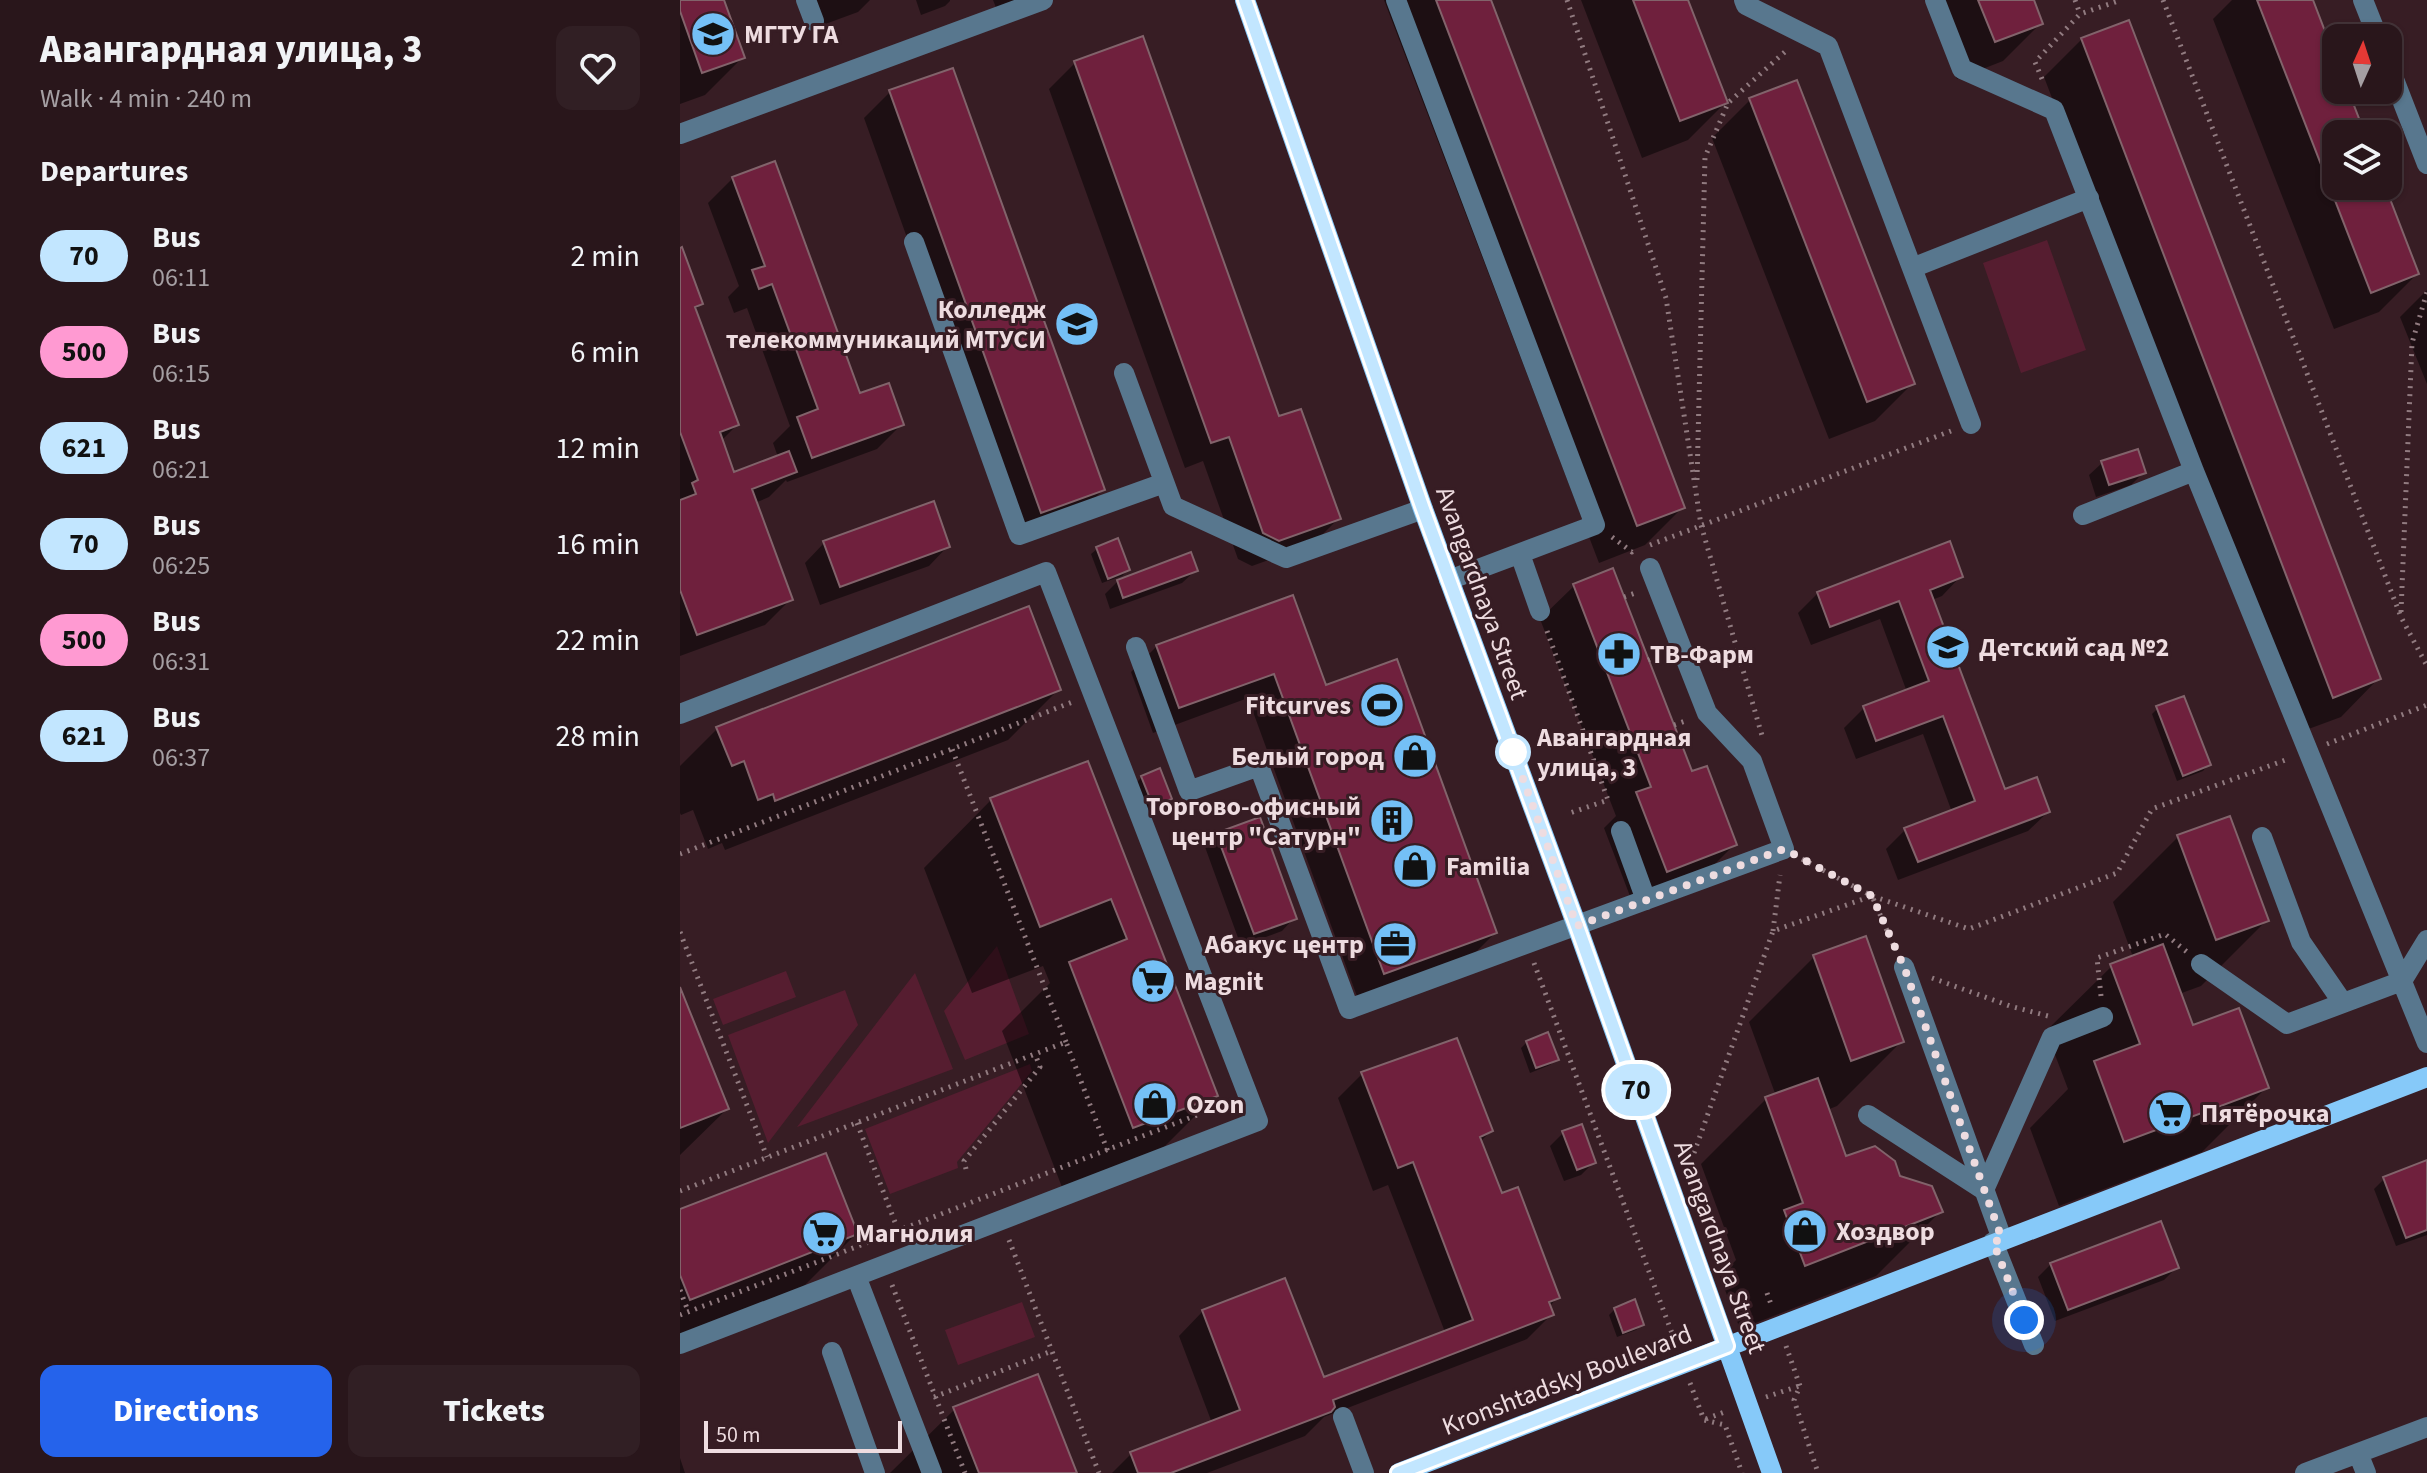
<!DOCTYPE html>
<meta charset="utf-8">
<style>
body{margin:0;font-family:"Source Sans 3",sans-serif;background:#311f24;color:#f1f3f6;height:100vh;display:flex;flex-direction:column;font-size:30px;white-space:nowrap}
*{box-sizing:border-box;margin:0}
p{font-size:26px;color:#a59fa3}
.icon{flex:none;width:44px;height:44px;fill:none;stroke:currentColor;stroke-width:2;stroke-linecap:round;stroke-linejoin:round}
.map{position:relative;flex:1;overflow:hidden}
.drawer{display:flex;flex-direction:column;background:#29161b;width:680px}
.drawer>*{flex:none}
.badge{padding:0 16px;border-radius:26px;font-size:28px;line-height:52px}
.needle{width:52px;rotate:3deg}
.buttons{position:absolute;left:1642px;top:24px;display:grid;gap:16px}
.buttons a{display:grid;place-items:center;width:80px;height:80px;border-radius:16px;background:#29161b;box-shadow:0 2px 6px #0004,0 0 0 2px #45353a;font-size:40px}
.scale{position:absolute;left:24px;bottom:20px;width:198px;box-sizing:border-box;padding-left:8px;border:4px solid #eedce0;border-top:0;font-size:22px;line-height:28px;white-space:nowrap;color:#eedce0;-webkit-text-stroke:6px #371d24;paint-order:stroke}
.you{position:absolute;width:40px;height:40px;margin:-20px;border:6px solid #fff;border-radius:50%;background:#1a73e8;box-shadow:0 0 0 12px #1a73e833}
.map>.badge{position:absolute;translate:-50% -50%;box-shadow:0 0 0 4px #fff}
h2{padding:0 40px;font-size:30px;line-height:72px}
.round{display:grid;place-items:center;flex:none;width:84px;height:84px;border-radius:16px;background:#311f24}
.headline{display:flex;align-items:center;justify-content:space-between;height:136px;padding:0 40px}
h1{font-size:38px;font-weight:800;line-height:60px}
.action{display:flex;gap:16px;margin-top:auto;padding:16px 40px}
.action a{flex:1;height:92px;border-radius:16px;background:#2563eb;color:#fff;font-size:32px;font-weight:800;line-height:92px;text-align:center}
.action a+a{background:#311f24;color:#f1f3f6}
ul{padding:0;list-style:none}
li{display:flex;align-items:center;gap:24px;height:96px;padding:0 40px}
li div{flex:1}
li b{display:block;font-size:30px}
li em{font-style:normal}
li .badge{min-width:88px;font-weight:700;text-align:center}
main{display:flex;flex:1;min-height:0}
.map>svg:first-child{display:block}
.green{fill:#561d30}
.shadow{fill:#0007}
.building{fill:#6f203d;stroke:#82636b;stroke-width:2}
.lines{fill:none;stroke-linecap:round;stroke-linejoin:round}
.path{stroke:#917b80;stroke-width:5;stroke-dasharray:2 6;stroke-linecap:butt}
.minor{stroke:#58778e;stroke-width:20}
.major{stroke:#86c9f9;stroke-width:20}
.line-casing{stroke:#fff;stroke-width:18}
.line{stroke:#c2e6ff;stroke-width:12}
.walk{stroke:#eedce0;stroke-width:8;stroke-dasharray:0 14.4}
.stop-dot{fill:#fff;stroke:#c2e6ff;stroke-width:4}
.labels{text-anchor:middle;dominant-baseline:central;stroke-width:6;stroke-linejoin:round;paint-order:stroke}
.poi-label{font-size:26px;font-weight:bold;fill:#eedce0;stroke:#371d24;text-anchor:start}
.street-label{font-size:26px;fill:#eedce0;stroke:#371d24}
.stop-label{font-size:26px;font-weight:bold;fill:#eedce0;stroke:#371d24;text-anchor:start}
</style>
<main>
<section class="drawer">
<div class="headline"><div><h1>Авангардная улица, 3</h1><p>Walk · 4 min · 240 m</p></div><a class="round"><svg class="icon" aria-label="heart" viewBox="0 0 24 24"><path d="M12 20l-8-8c-3-5 5-10 8-4 3-6 11-1 8 4z"/></svg></a></div>
<h2>Departures</h2>
<ul>
<li><span class="badge" style="background:#c2e6ff;color:#111">70</span><div><b>Bus</b><p>06:11</p></div><em>2 min</em></li>
<li><span class="badge" style="background:#ff9ad2;color:#111">500</span><div><b>Bus</b><p>06:15</p></div><em>6 min</em></li>
<li><span class="badge" style="background:#c2e6ff;color:#111">621</span><div><b>Bus</b><p>06:21</p></div><em>12 min</em></li>
<li><span class="badge" style="background:#c2e6ff;color:#111">70</span><div><b>Bus</b><p>06:25</p></div><em>16 min</em></li>
<li><span class="badge" style="background:#ff9ad2;color:#111">500</span><div><b>Bus</b><p>06:31</p></div><em>22 min</em></li>
<li><span class="badge" style="background:#c2e6ff;color:#111">621</span><div><b>Bus</b><p>06:37</p></div><em>28 min</em></li>
</ul>
<div class="action"><a>Directions</a><a>Tickets</a></div>
</section>
<div class="map">
<svg width="1747" height="1473" viewBox="0 0 1747 1473">
<rect width="100%" height="100%" fill="#371d24"/>
<path class="green" d="M1367 240 1406 350 1341 373 1303 263Z
M317 946 349 1034 285 1060 264 1011Z
M106 971 116 997 43 1025 33 999Z
M235 973 273 1069 117 1127Z
M165 990 178 1025 88 1143 48 1035Z
M350 1064 352 1071 277 1162 278 1168 210 1194 185 1129Z
M342 1302 355 1337 278 1365 265 1330Z"/>
<path class="shadow" d="M0 0H42L63 57 25 95 0 104Z
M119 0H190L178 12 129 30Z
M236 0H270V1L265 6 241 15Z
M313 0H347L317 10Z
M704 0H809L1002 508 965 545 919 563Z
M901 0H1006L1046 102 1008 140 962 158Z
M1246 0H1352L1361 23 1323 61 1277 79Z
M1552 0H1631L1656 65V90H1666L1683 134H1656V186H1703L1737 274 1699 312 1654 329 1533 19Z
M1402 39 1698 679 1661 717 1615 734 1364 77Z
M395 63 598 419 659 518 633 544 572 566 558 559 523 461 505 468 369 89Z
M210 92 423 490 397 516 335 538 184 118Z
M1070 100 1233 383 1195 421 1149 439 1032 138Z
M53 178 179 396 222 424 197 449 107 482 106 480 89 497 75 503 111 599 85 625 0 656V266L21 304 14 311 57 425 41 441 53 474 98 457 93 443 110 426 67 308 54 313 48 297 59 286 28 203Z
M1747 290V384L1720 317Z
M1422 463 1464 472 1451 485 1416 497 1409 475Z
M144 543 268 546 249 566 140 605 125 563Z
M417 549 448 570 442 576 422 583 411 554Z
M515 571 502 583 430 609 425 594 438 581Z
M1281 576 1262 596 1252 600 1324 791 1368 812 1348 831 1218 880 1206 849 1226 829 1272 812 1243 734 1176 759 1164 728 1184 708 1227 692 1200 619 1131 645 1118 613 1138 593Z
M894 586 1055 844 1021 878 953 904 924 828 936 816 860 619Z
M612 597 645 688 815 933 789 959 678 999 568 698 473 733 451 672 477 646Z
M379 689 328 740 45 850 42 843 28 849 13 810 1 815 0 813V766L37 729Z
M1478 708 1528 765 1523 771 1497 781 1472 714Z
M407 763 536 1095 468 1163 385 1195 322 1031 370 983 363 966 292 993 244 868 311 800Z
M462 777 489 798 484 804 467 811 456 783Z
M537 835 614 918 602 931 561 946 525 847Z
M1498 837 1586 921 1521 986 1499 994 1512 1028 1587 1087 1522 1152 1379 1206 1350 1128 1388 1089 1366 1031 1432 966 1453 957 1433 902Z
M1134 957 1222 1041 1157 1106 1147 1110 1165 1158 1219 1177 1261 1211 1196 1276 1060 1329 1040 1277 1056 1260 1021 1164 1086 1099 1096 1096 1069 1022Z
M0 1018 47 1109 0 1155Z
M847 1042 876 1059 870 1065 850 1073 841 1048Z
M682 1074 811 1131 800 1142 821 1196 878 1297 869 1307 872 1314 847 1339 644 1417 625 1436 527 1473H432L451 1454 532 1423 499 1336 523 1311 643 1379 765 1332 708 1185 693 1191 658 1098Z
M883 1133 914 1162 901 1175 884 1181 870 1146Z
M1747 1163V1235L1716 1246 1694 1189 1704 1179Z
M0 1211 176 1234 96 1314 0 1351Z
M1371 1264 1497 1267 1484 1280 1375 1321 1358 1277Z
M935 1309 962 1324 956 1330 937 1337 929 1315Z
M275 1409 394 1473H210Z
M0 1458 5 1473H0Z"/>
<path class="building" d="M0 0H44L65 58 22 73 0 11Z
M756 0H811L1005 508 957 526Z
M953 0H1008L1048 103 1000 121Z
M1298 0H1354L1363 24 1315 42Z
M1577 0H1633L1656 60V90H1668L1685 134H1656V186H1705L1739 274 1691 293Z
M1449 20 1701 679 1653 698 1401 38Z
M463 36 599 416 621 409 661 519 599 541 583 533 549 437 531 443 394 61Z
M273 68 425 490 361 513 209 90Z
M1117 80 1235 384 1187 402 1069 98Z
M95 161 180 393 209 383 224 425 132 458 117 417 138 409 92 284 79 289 72 270 85 266 52 177Z
M2 247 23 304 15 307 59 425 40 432 54 472 109 451 117 472 72 489 113 600 17 635 0 590V500L16 494 12 483 18 480 0 432V248Z
M1458 449 1466 473 1429 485 1421 461Z
M254 501 270 547 160 587 143 541Z
M438 538 450 570 428 579 416 547Z
M1270 541 1283 577 1250 590 1325 789 1357 777 1370 812 1238 862 1224 828 1295 801 1263 716 1196 741 1183 706 1249 681 1219 601 1150 627 1137 592Z
M511 552 518 571 443 598 437 580Z
M933 568 1012 771 1027 766 1057 845 987 872 956 792 971 787 893 584Z
M613 595 646 685 717 659 817 933 704 974 594 674 499 708 476 645Z
M349 606 381 690 95 801 93 794 78 800 64 761 52 766 36 727Z
M1504 696 1531 765 1503 776 1476 706Z
M408 761 538 1096 453 1128 389 962 447 939 431 899 360 927 310 798Z
M480 768 492 799 473 806 461 776Z
M1550 816 1589 921 1536 940 1497 835Z
M580 817 617 919 574 934 536 833Z
M1186 936 1224 1042 1171 1061 1133 955Z
M1483 944 1513 1025 1559 1008 1589 1088 1444 1142 1414 1061 1460 1044 1430 964Z
M0 987 49 1109 0 1128Z
M868 1032 879 1060 856 1068 846 1041Z
M777 1038 813 1131 800 1137 822 1193 838 1187 880 1298 869 1302 874 1315 653 1400 655 1407 651 1412 491 1473H458L450 1452 560 1410 522 1310 605 1278 644 1377 793 1320 733 1162 718 1168 681 1072Z
M1138 1078 1166 1156 1195 1146 1215 1161 1220 1176 1252 1186 1263 1212 1125 1266 1104 1210 1123 1203 1085 1097Z
M902 1124 916 1163 897 1170 882 1131Z
M146 1153 178 1234 10 1300 0 1275V1209Z
M1747 1160V1230L1726 1238 1703 1177Z
M1481 1221 1499 1268 1388 1310 1370 1263Z
M955 1299 964 1325 943 1333 934 1308Z
M358 1374 397 1473H299L273 1407Z"/>
<g class="lines">
<path class="path" d="M887 0 986 298 1021 525 1083 739
M1395 0 1400 14
M1483 0 1721 617 1747 666
M1362 79 1355 62 1400 14 1441 0
M1017 480 1025 157 1048 103 1108 49
M932 537 952 552 957 550
M970 545 1271 431
M944 597 958 592
M1721 612 1732 343 1747 292
M867 631 928 800 890 813
M968 660 982 654
M994 725 1008 720
M1647 744 1747 705
M0 854 272 749
M1122 859 1192 896 1289 929 1437 873 1472 809 1608 759
M1093 931 1100 875
M0 932 87 1157
M854 963 996 1344
M1252 978 1330 1006 1368 1016
M1421 996 1417 958 1485 934 1507 952
M386 1042 272 749 395 701
M177 1123 218 1230
M1014 1153 1093 931 1192 896 1215 949
M286 1169 284 1161 360 1067 355 1054
M0 1191 386 1042 428 1152
M329 1240 419 1473
M212 1285 285 1473
M0 1290 8 1311
M1087 1293 1092 1307
M0 1315 548 1103
M1106 1346 1120 1386 1114 1400 1138 1473
M1010 1383 1024 1420 1045 1425 1062 1473
M254 1397 372 1351
M1086 1397 1119 1386
M1026 1419 1047 1411"/>
<path class="minor" d="M126 0 134 21
M716 0 915 525 769 580
M1064 0 1066 5 1148 46 1232 268 1409 198
M1255 0 1282 69 1374 110 1514 471 1747 1043
M1683 0 1698 38
M1708 64 1747 164
M0 134 363 0
M234 242 339 535 484 483
M1232 268 1291 424
M444 373 493 506 606 558 743 509
M1403 515 1514 471
M840 554 860 611
M456 647 509 791 579 766 669 1009 1104 849 1072 761 1027 713 970 568
M0 714 366 572 578 1121 0 1344
M941 831 966 900
M1582 837 1621 942 1663 1003
M1521 964 1607 1024 1722 981 1747 940
M1224 967 1322 1239
M1188 1115 1304 1190 1372 1037 1423 1017
M1313 1242 1354 1345
M176 1276 252 1473
M152 1352 195 1473
M663 1417 684 1473
M1678 1453 1686 1473
M1625 1473 1747 1427"/>
<path class="major" d="M565 0 743 509 897 926 1092 1473
M719 1473 1747 1077"/>
</g>
<g class="lines">
<g class="line-casing">
<path id="line" d="M565 0 743 509 897 926 1047 1346 718 1473"/>
</g>
<use href="#line" class="line"/>
<path class="walk" d="M833 752 897 926 1104 849 1192 896 1224 967 1322 1239 1313 1242 1344 1320"/>
</g>
<defs>
<g id="university-disc" transform="scale(2.3)"><circle r="9.5" fill="#74c0f6" stroke="#371d24"/><path d="M0-5L7-2L0 1L-7-2ZM-4 1L0 2.5L4 1V4Q0 6-4 4Z" fill="#111"/></g>
<g id="school-disc" transform="scale(2.3)"><circle r="9.5" fill="#74c0f6" stroke="#371d24"/><path d="M0-5L7-2L0 1L-7-2ZM-4 1L0 2.5L4 1V4Q0 6-4 4Z" fill="#111"/></g>
<g id="pharmacy-disc" transform="scale(2.3)"><circle r="9.5" fill="#74c0f6" stroke="#371d24"/><path d="M-2-6h4v4h4v4h-4v4h-4v-4h-4v-4h4Z" fill="#111"/></g>
<g id="stadium-disc" transform="scale(2.3)"><circle r="9.5" fill="#74c0f6" stroke="#371d24"/><path d="M0-5a6.5 5 0 1 0 0 10a6.5 5 0 1 0 0-10ZM-3.5-1.8h7v3.6h-7Z" fill="#111"/></g>
<g id="shop-disc" transform="scale(2.3)"><circle r="9.5" fill="#74c0f6" stroke="#371d24"/><path d="M-5-2.5h2.3a2.7 3.5 0 0 1 5.4 0H5L5.5 6h-11ZM-1.5-2.5h3a1.5 2.3 0 0 0-3 0Z" fill="#111"/></g>
<g id="building-disc" transform="scale(2.3)"><circle r="9.5" fill="#74c0f6" stroke="#371d24"/><path d="M-4-6H4V6H1V3H-1V6H-4ZM-2.5-4.3h1.7v1.8h-1.7ZM.8-4.3h1.7v1.8H.8ZM-2.5-1h1.7V.8h-1.7ZM.8-1h1.7V.8H.8Z" fill="#111"/></g>
<g id="office-disc" transform="scale(2.3)"><circle r="9.5" fill="#74c0f6" stroke="#371d24"/><path d="M-6-3h4V-5.5h4V-3h4V5H-6ZM-1-4.5V-3h2v-1.5ZM-6 0V1H6V0Z" fill="#111"/></g>
<g id="supermarket-disc" transform="scale(2.3)"><circle r="9.5" fill="#74c0f6" stroke="#371d24"/><path d="M-6-5.5h2.5l.6 2H6L4.5 2H-2.5L-4.4-4H-6ZM-1.5 3.2a1.3 1.3 0 1 0 .1 0ZM3 3.2a1.3 1.3 0 1 0 .1 0Z" fill="#111"/></g>
</defs>
<g fill-rule="evenodd">
<use href="#university-disc" x="33" y="34"/>
<use href="#university-disc" x="397" y="324"/>
<use href="#school-disc" x="1268" y="647"/>
<use href="#pharmacy-disc" x="939" y="654"/>
<use href="#stadium-disc" x="702" y="705"/>
<use href="#shop-disc" x="735" y="756"/>
<use href="#building-disc" x="712" y="821"/>
<use href="#shop-disc" x="735" y="866"/>
<use href="#office-disc" x="715" y="944"/>
<use href="#supermarket-disc" x="473" y="981"/>
<use href="#shop-disc" x="475" y="1104"/>
<use href="#supermarket-disc" x="1490" y="1113"/>
<use href="#shop-disc" x="1125" y="1231"/>
<use href="#supermarket-disc" x="144" y="1233"/>
</g>
<circle class="stop-dot" cx="833" cy="752" r="16"/>
<g class="labels">
<g class="poi-label">
<text x="64" y="34">МГТУ ГА</text>
<text x="366" y="309" text-anchor="end">Колледж<tspan x="366" dy="30">телекоммуникаций МТУСИ</tspan></text>
<text x="1299" y="647">Детский сад №2</text>
<text x="970" y="654">ТВ-Фарм</text>
<text x="671" y="705" text-anchor="end">Fitcurves</text>
<text x="704" y="756" text-anchor="end">Белый город</text>
<text x="681" y="806" text-anchor="end">Торгово-офисный<tspan x="681" dy="30">центр "Сатурн"</tspan></text>
<text x="766" y="866">Familia</text>
<text x="684" y="944" text-anchor="end">Абакус центр</text>
<text x="504" y="981">Magnit</text>
<text x="506" y="1104">Ozon</text>
<text x="1521" y="1113">Пятёрочка</text>
<text x="1156" y="1231">Хоздвор</text>
<text x="175" y="1233">Магнолия</text>
</g>
<g class="street-label">
<text transform="translate(802 593) rotate(70)">Avangardnaya Street</text>
<text transform="translate(1040 1247) rotate(70)">Avangardnaya Street</text>
<text transform="translate(887 1380) rotate(-21)">Kronshtadsky Boulevard</text>
</g>
<g class="stop-label">
<text x="857" y="737">Авангардная<tspan x="857" dy="30">улица, 3</tspan></text>
</g>
</g>
</svg>
<div class="buttons">
<a><svg class="needle" viewBox="-14 -14 28 28"><path d="M0-13l5 13h-10z" fill="#e53935"/><path d="M0 13l5-13h-10z" fill="#a59fa3"/></svg></a>
<a><svg class="icon" aria-label="layers" viewBox="0 0 24 24"><path d="M12 4l9 5-9 5-9-5zM3 14l9 5 9-5"/></svg></a>
</div>
<div class="scale">50 m</div>
<div class="you" style="left:1344px;top:1320px"></div>
<b class="badge" style="left:956px;top:1090px;background:#c2e6ff;color:#111">70</b>
</div>
</main>
